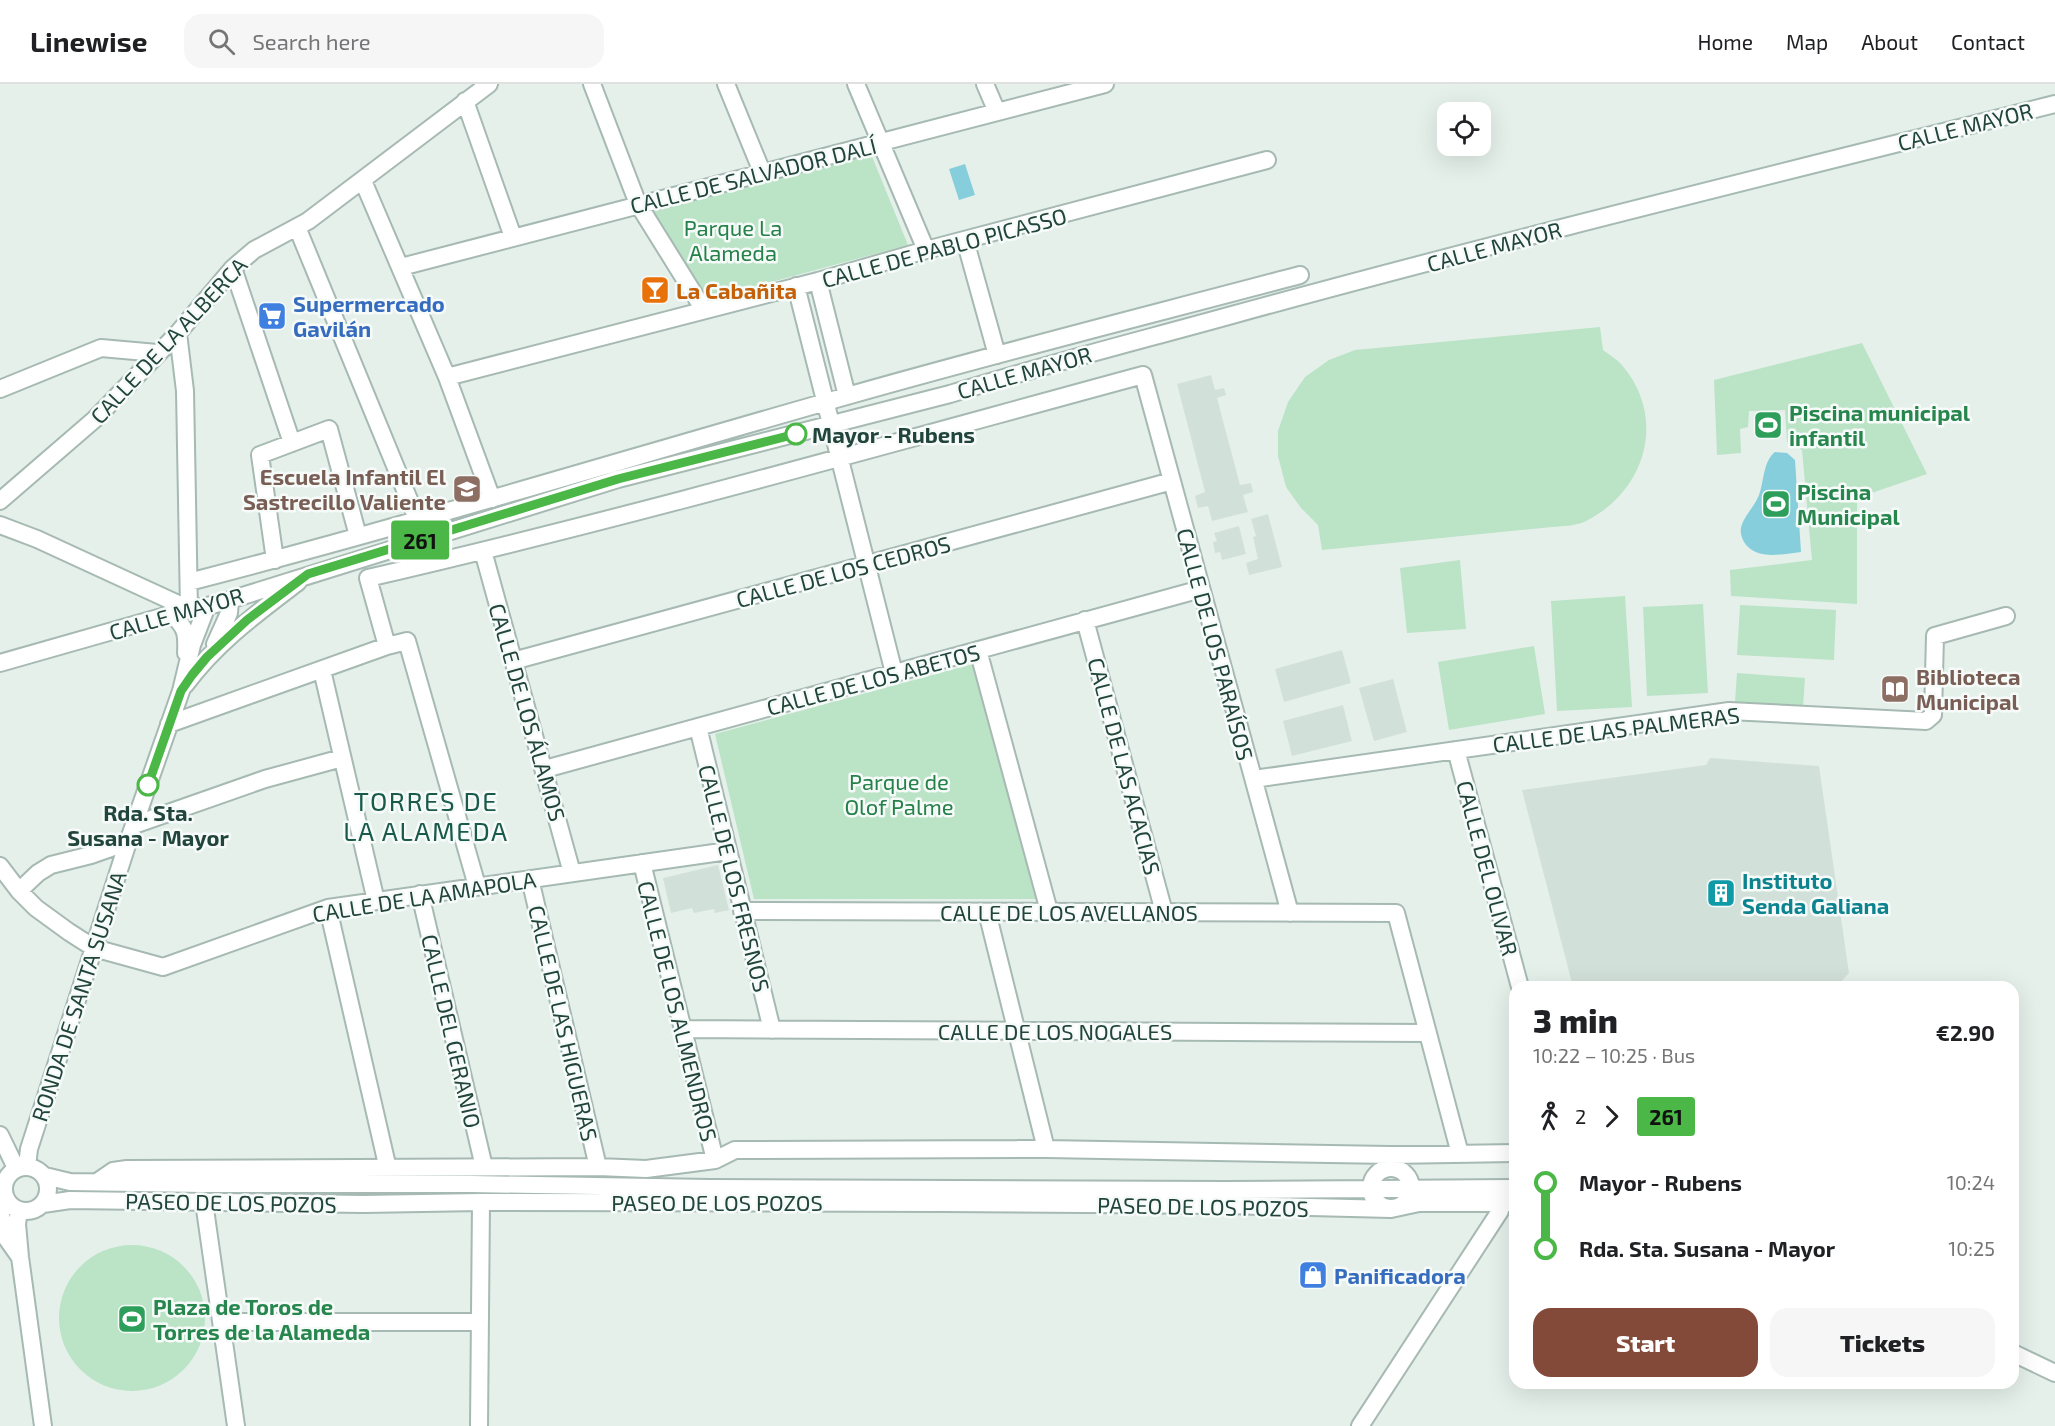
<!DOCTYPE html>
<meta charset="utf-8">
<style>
body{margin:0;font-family:"Exo 2",sans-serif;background:#f6f6f6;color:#202124;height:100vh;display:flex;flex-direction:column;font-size:22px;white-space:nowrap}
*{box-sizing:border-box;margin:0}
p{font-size:20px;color:#757577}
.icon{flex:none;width:33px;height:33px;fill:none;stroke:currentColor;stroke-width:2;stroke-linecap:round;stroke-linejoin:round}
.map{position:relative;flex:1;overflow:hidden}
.sheet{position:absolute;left:1509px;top:897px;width:510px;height:408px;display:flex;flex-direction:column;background:#fff;border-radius:18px;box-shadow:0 6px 24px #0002}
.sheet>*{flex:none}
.badge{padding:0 12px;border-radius:4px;font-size:21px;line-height:39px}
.fabs{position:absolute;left:1437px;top:18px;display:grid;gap:12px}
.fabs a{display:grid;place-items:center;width:54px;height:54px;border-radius:12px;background:#fff;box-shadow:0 6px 24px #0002;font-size:30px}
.map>.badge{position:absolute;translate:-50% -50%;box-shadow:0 0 0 3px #fff}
.legs{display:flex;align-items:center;gap:9px;height:66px;padding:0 24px;font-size:20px}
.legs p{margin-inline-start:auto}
.summary{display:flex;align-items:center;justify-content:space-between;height:102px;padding:0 24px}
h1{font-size:33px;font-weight:800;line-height:45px}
.primary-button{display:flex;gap:12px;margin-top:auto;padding:12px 24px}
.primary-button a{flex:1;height:69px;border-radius:18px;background:#844a39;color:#fff;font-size:24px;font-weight:800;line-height:69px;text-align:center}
.primary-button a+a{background:#f6f6f6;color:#202124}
ul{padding:0 24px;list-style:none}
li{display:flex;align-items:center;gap:21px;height:66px;font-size:22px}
li i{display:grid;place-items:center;width:9px;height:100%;margin:0 8px;background:currentColor}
li i::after{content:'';width:15px;height:15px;margin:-8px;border:4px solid;border-radius:50%;background:#fff}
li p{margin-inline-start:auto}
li:first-child i{background:linear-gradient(#0000 50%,currentColor 0)}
li:last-child i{background:linear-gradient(currentColor 50%,#0000 0)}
header{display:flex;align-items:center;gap:36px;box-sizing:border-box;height:84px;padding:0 30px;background:#fff;border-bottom:2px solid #e0e0e0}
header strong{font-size:28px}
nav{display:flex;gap:33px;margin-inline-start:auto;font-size:21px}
.search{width:420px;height:54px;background:#f6f6f6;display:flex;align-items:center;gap:15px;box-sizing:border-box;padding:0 21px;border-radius:18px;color:#757577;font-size:22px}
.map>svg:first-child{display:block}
.built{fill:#d2e0da}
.green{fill:#bbe3c6}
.water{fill:#86cedb}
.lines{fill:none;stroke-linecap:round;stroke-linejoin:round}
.minor-casing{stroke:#a6b9b3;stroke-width:20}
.minor{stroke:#fff;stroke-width:16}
.line-1-casing{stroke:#fff;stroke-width:14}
.line-1{stroke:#4ab747;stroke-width:9}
.stop-1-dot{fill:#fff;stroke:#4ab747;stroke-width:3}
.labels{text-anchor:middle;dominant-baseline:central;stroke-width:5;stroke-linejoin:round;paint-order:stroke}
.street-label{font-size:22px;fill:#21443b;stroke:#f6fbf9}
.park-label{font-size:22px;fill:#258149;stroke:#f6fbf9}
.food-label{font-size:22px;font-weight:bold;fill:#c56008;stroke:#f6fbf9;text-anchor:start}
.shop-label{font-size:22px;font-weight:bold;fill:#366cbe;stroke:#f6fbf9;text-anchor:start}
.leisure-label{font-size:22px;font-weight:bold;fill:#27864d;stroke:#f6fbf9;text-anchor:start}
.stop-label{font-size:22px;font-weight:bold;fill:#21443b;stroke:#f6fbf9;text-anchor:start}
.education-label{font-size:22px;font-weight:bold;fill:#785e54;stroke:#f6fbf9;text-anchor:end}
.culture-label{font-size:22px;font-weight:bold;fill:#0d838f;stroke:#f6fbf9;text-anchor:start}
.quarter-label{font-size:26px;letter-spacing:1.5px;fill:#195a4a;stroke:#f6fbf9}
</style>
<header>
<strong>Linewise</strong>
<div class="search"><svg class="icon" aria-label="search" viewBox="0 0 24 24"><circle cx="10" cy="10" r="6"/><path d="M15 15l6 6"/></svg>Search here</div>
<nav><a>Home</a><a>Map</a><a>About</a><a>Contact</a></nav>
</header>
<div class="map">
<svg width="2055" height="1342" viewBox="0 0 2055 1342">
<rect width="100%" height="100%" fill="#e5f0eb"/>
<path class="built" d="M1211 291 1215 306 1224 304 1226 311 1217 314 1240 401 1251 399 1253 408 1243 411 1248 428 1212 437 1208 422 1198 424 1195 412 1205 408 1177 300Z
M1268 430 1282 483 1249 491 1246 479 1258 475 1253 453 1256 452 1251 435Z
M1239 442 1246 470 1222 476 1220 468 1215 469 1213 458 1217 457 1214 449Z
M1342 566 1351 599 1284 618 1275 585Z
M1393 595 1407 648 1374 657 1359 604Z
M1343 621 1352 657 1292 672 1283 637Z
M1710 674 1819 682 1849 889 1836 903H1573L1522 706 1706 681Z
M718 781 729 826 715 829 714 825 694 829 692 824 671 829 663 794Z"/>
<path class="green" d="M871 70 908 161 708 215 649 124Z
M1600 243 1603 266C1609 270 1616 275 1621 280 1667 332 1647 405 1588 436 1578 442 1563 442 1552 443L1322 466 1318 441 1301 424 1286 403 1278 372V347L1288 318 1305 293 1329 276 1355 266Z
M1862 259 1927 390 1857 414V520L1731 512 1730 486 1812 476 1802 366 1787 358 1785 326 1749 327 1748 343 1740 345 1741 369 1717 371 1714 296Z
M1460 476 1466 545 1407 549 1400 484Z
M1625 512 1632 623 1557 627 1551 517Z
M1703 520 1708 609 1647 612 1643 523Z
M1740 521 1836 526 1834 576 1737 571Z
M1534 562 1545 630 1449 646 1438 578Z
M973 580 1037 815H754L715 650Z
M1737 589 1805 594 1803 623 1735 618Z
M59 1234a73 73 0 1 1 146 0a73 73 0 1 1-146 0Z"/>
<path class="water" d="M965 80 975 111 959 116 949 85Z
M1780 334 1781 348 1756 349 1755 335Z
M1775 368 1787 369 1795 376 1801 468C1782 470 1756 477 1744 458 1742 454 1740 449 1741 444 1743 433 1755 422 1759 411 1764 398 1763 377 1775 368Z"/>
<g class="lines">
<g class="minor-casing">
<path id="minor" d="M592 0 638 120 704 226
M726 0 762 88
M856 0 926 166
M985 0 997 28
M465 17 513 153
M363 97 447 293 492 415
M297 143 417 435
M965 156 997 271
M401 183 1105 0
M233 184 292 359
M818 197 847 312
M796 202 894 589
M178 249 185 307 189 525
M447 293 818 197 926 166 1267 76
M0 305 101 264 157 269
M0 417 95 335 178 249 233 184 254 166 308 137 489 0
M0 441 37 455 189 525
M483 467 572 789
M275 476 260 371 329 345 358 452
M189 498C410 441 628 374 847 312 998 269 1149 231 1300 191
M172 530C186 544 187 549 186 569
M1085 536 1164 828
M215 560 229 529 230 516
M978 566 1049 827
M513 577 1172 397
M0 579 172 530 220 519 618 395 950 310C1043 281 1138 257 1232 231 1505 156 1780 89 2055 20
M322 586 376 817
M185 601C217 558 256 530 298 498
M169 640 387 562
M698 643 772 946
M1456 666 1520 903
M545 685 1201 505
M1254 695 1729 627 1926 637 1933 631 1935 552 2006 532
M134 741 265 695 342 674
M642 779 715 1076
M0 782 19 807 36 824 69 848 94 864 163 883 328 824 728 767
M530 795 598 1083
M477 802 407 557 387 562 368 494C628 434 885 361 1143 291L1290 829
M19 807 38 789 51 781 91 771 128 758
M420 810 484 1083
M328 824 388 1085
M742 827 1396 829 1460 1070
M987 828 1046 1065
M683 945 1428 949
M0 1051 16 1084
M27 1082 29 1065 128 758 181 607 192 561 207 522
M4 1105a22 22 0 1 1 44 0a22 22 0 1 1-44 0Z
M1371 1104a20 20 0 1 1 40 0a20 20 0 1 1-40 0Z
M45 1092 70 1098 202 1100H471L710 1104 1227 1106 1515 1104
M97 1098 113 1087 127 1085 598 1083 646 1085 715 1076 735 1066 1046 1065 1390 1071 1515 1069
M204 1118 236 1342
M43 1120 70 1116 363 1120 481 1118 943 1119 1225 1121 1391 1125 1419 1119H1515
M19 1126 17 1140 20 1173 43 1342
M0 1127 7 1155 19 1172
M222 1238H480
M2013 1269 2055 1289
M479 1342 481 1118
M1360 1342 1500 1127"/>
</g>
<use href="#minor" class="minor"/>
</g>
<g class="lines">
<g class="line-1-casing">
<path id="line-1" d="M148 701 181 607 192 591 207 573 247 536 308 490 618 395 796 350"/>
</g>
<use href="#line-1" class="line-1"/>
</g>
<defs>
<g id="bar-square" transform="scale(1.5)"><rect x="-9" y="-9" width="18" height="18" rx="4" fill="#e8710a" stroke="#f6fbf9"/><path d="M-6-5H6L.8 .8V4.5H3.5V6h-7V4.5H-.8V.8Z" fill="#fff"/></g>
<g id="supermarket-square" transform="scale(1.5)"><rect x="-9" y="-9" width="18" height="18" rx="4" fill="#3f7fe0" stroke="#f6fbf9"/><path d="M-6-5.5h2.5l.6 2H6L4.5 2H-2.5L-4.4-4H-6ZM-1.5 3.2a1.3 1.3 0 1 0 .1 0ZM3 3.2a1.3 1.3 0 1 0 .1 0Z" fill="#fff"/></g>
<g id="stadium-square" transform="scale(1.5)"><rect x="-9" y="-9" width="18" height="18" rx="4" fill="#2e9e5b" stroke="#f6fbf9"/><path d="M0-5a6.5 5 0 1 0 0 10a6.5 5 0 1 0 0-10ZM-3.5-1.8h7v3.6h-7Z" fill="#fff"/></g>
<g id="school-square" transform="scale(1.5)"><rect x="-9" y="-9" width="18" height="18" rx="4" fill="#8d6e63" stroke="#f6fbf9"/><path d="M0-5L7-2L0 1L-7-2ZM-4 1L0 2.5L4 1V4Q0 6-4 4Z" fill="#fff"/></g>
<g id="library-square" transform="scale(1.5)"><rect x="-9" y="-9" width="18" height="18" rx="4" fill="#8d6e63" stroke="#f6fbf9"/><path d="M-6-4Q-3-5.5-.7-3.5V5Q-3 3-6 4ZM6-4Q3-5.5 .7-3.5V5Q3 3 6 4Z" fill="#fff"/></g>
<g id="building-square" transform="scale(1.5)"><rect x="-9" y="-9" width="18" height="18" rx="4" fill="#0f9aa8" stroke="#f6fbf9"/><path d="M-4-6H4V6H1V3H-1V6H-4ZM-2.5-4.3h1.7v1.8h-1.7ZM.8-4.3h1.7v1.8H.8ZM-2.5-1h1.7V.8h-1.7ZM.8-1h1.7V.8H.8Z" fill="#fff"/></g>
<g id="shop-square" transform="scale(1.5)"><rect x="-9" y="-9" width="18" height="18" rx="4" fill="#3f7fe0" stroke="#f6fbf9"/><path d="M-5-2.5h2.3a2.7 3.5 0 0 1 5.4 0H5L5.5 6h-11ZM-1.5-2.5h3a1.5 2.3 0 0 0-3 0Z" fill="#fff"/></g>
</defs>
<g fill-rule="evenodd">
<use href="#bar-square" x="655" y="206"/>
<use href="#supermarket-square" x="272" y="232"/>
<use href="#stadium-square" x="1768" y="341"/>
<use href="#school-square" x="467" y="405"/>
<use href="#stadium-square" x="1776" y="420"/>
<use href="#library-square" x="1895" y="605"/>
<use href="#building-square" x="1721" y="809"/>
<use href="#shop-square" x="1313" y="1191"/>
<use href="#stadium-square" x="132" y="1235"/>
</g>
<g class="stop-1-dot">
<circle cx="796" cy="350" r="10"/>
<circle cx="148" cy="701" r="10"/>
</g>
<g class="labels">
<g class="street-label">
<text transform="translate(1965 42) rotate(-14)">CALLE MAYOR</text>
<text transform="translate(753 91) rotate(-14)">CALLE DE SALVADOR DALÍ</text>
<text transform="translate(1494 162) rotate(-15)">CALLE MAYOR</text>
<text transform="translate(944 163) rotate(-15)">CALLE DE PABLO PICASSO</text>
<text transform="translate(168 256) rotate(-47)">CALLE DE LA ALBERCA</text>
<text transform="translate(1024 288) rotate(-16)">CALLE MAYOR</text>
<text transform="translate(843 487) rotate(-15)">CALLE DE LOS CEDROS</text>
<text transform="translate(176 529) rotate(-16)">CALLE MAYOR</text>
<text transform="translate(1216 560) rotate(75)">CALLE DE LOS PARAÍSOS</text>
<text transform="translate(873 595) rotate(-15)">CALLE DE LOS ABETOS</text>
<text transform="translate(528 628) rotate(74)">CALLE DE LOS ÁLAMOS</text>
<text transform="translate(1616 645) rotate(-7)">CALLE DE LAS PALMERAS</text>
<text transform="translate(1125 682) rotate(75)">CALLE DE LAS ACACIAS</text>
<text transform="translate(1488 784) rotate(75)">CALLE DEL OLIVAR</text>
<text transform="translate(735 794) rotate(76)">CALLE DE LOS FRESNOS</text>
<text transform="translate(424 812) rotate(-9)">CALLE DE LA AMAPOLA</text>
<text x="1069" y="828">CALLE DE LOS AVELLANOS</text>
<text transform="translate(78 912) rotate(-72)">RONDA DE SANTA SUSANA</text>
<text transform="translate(678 927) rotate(76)">CALLE DE LOS ALMENDROS</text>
<text transform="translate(564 939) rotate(77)">CALLE DE LAS HIGUERAS</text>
<text transform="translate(452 947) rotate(77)">CALLE DEL GERANIO</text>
<text x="1055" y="947">CALLE DE LOS NOGALES</text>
<text transform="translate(231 1118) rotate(1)">PASEO DE LOS POZOS</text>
<text x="717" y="1118">PASEO DE LOS POZOS</text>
<text transform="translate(1203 1122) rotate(1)">PASEO DE LOS POZOS</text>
</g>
<g class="park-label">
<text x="733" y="143">Parque La<tspan x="733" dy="25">Alameda</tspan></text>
<text x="899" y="697">Parque de<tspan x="899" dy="25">Olof Palme</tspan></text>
</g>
<g class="food-label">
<text x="676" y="206">La Cabañita</text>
</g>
<g class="shop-label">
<text x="293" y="219">Supermercado<tspan x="293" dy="25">Gavilán</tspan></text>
<text x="1334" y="1191">Panificadora</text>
</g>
<g class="leisure-label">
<text x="1789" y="328">Piscina municipal<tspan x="1789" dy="25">infantil</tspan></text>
<text x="1797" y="407">Piscina<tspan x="1797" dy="25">Municipal</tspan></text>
<text x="153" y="1222">Plaza de Toros de<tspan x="153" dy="25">Torres de la Alameda</tspan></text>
</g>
<g class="stop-label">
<text x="812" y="350">Mayor - Rubens</text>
<text x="148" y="728" text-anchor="middle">Rda. Sta.<tspan x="148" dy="25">Susana - Mayor</tspan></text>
</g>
<g class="education-label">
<text x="446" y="392">Escuela Infantil El<tspan x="446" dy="25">Sastrecillo Valiente</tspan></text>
<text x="1916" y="592" text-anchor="start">Biblioteca<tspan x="1916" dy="25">Municipal</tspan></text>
</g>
<g class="culture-label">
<text x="1742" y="796">Instituto<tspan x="1742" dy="25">Senda Galiana</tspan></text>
</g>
<g class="quarter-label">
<text x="426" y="716">TORRES DE<tspan x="426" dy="30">LA ALAMEDA</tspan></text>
</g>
</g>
</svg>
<div class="fabs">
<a><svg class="icon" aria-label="locate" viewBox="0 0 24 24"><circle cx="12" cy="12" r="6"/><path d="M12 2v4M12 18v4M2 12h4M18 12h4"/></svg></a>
</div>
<b class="badge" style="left:420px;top:456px;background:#4ab747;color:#111">261</b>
<section class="sheet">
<div class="summary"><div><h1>3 min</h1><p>10:22 – 10:25 · Bus</p></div><b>€2.90</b></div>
<div class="legs"><svg class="icon" aria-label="walk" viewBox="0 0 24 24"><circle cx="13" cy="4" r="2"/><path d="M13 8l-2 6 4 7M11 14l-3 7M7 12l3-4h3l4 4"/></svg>2<svg class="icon" aria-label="forward" viewBox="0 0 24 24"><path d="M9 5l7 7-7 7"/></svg><b class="badge" style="background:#4ab747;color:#111">261</b></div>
<ul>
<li><i style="color:#4ab747"></i><b>Mayor - Rubens</b><p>10:24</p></li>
<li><i style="color:#4ab747"></i><b>Rda. Sta. Susana - Mayor</b><p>10:25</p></li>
</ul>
<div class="primary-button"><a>Start</a><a>Tickets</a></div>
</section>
</div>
